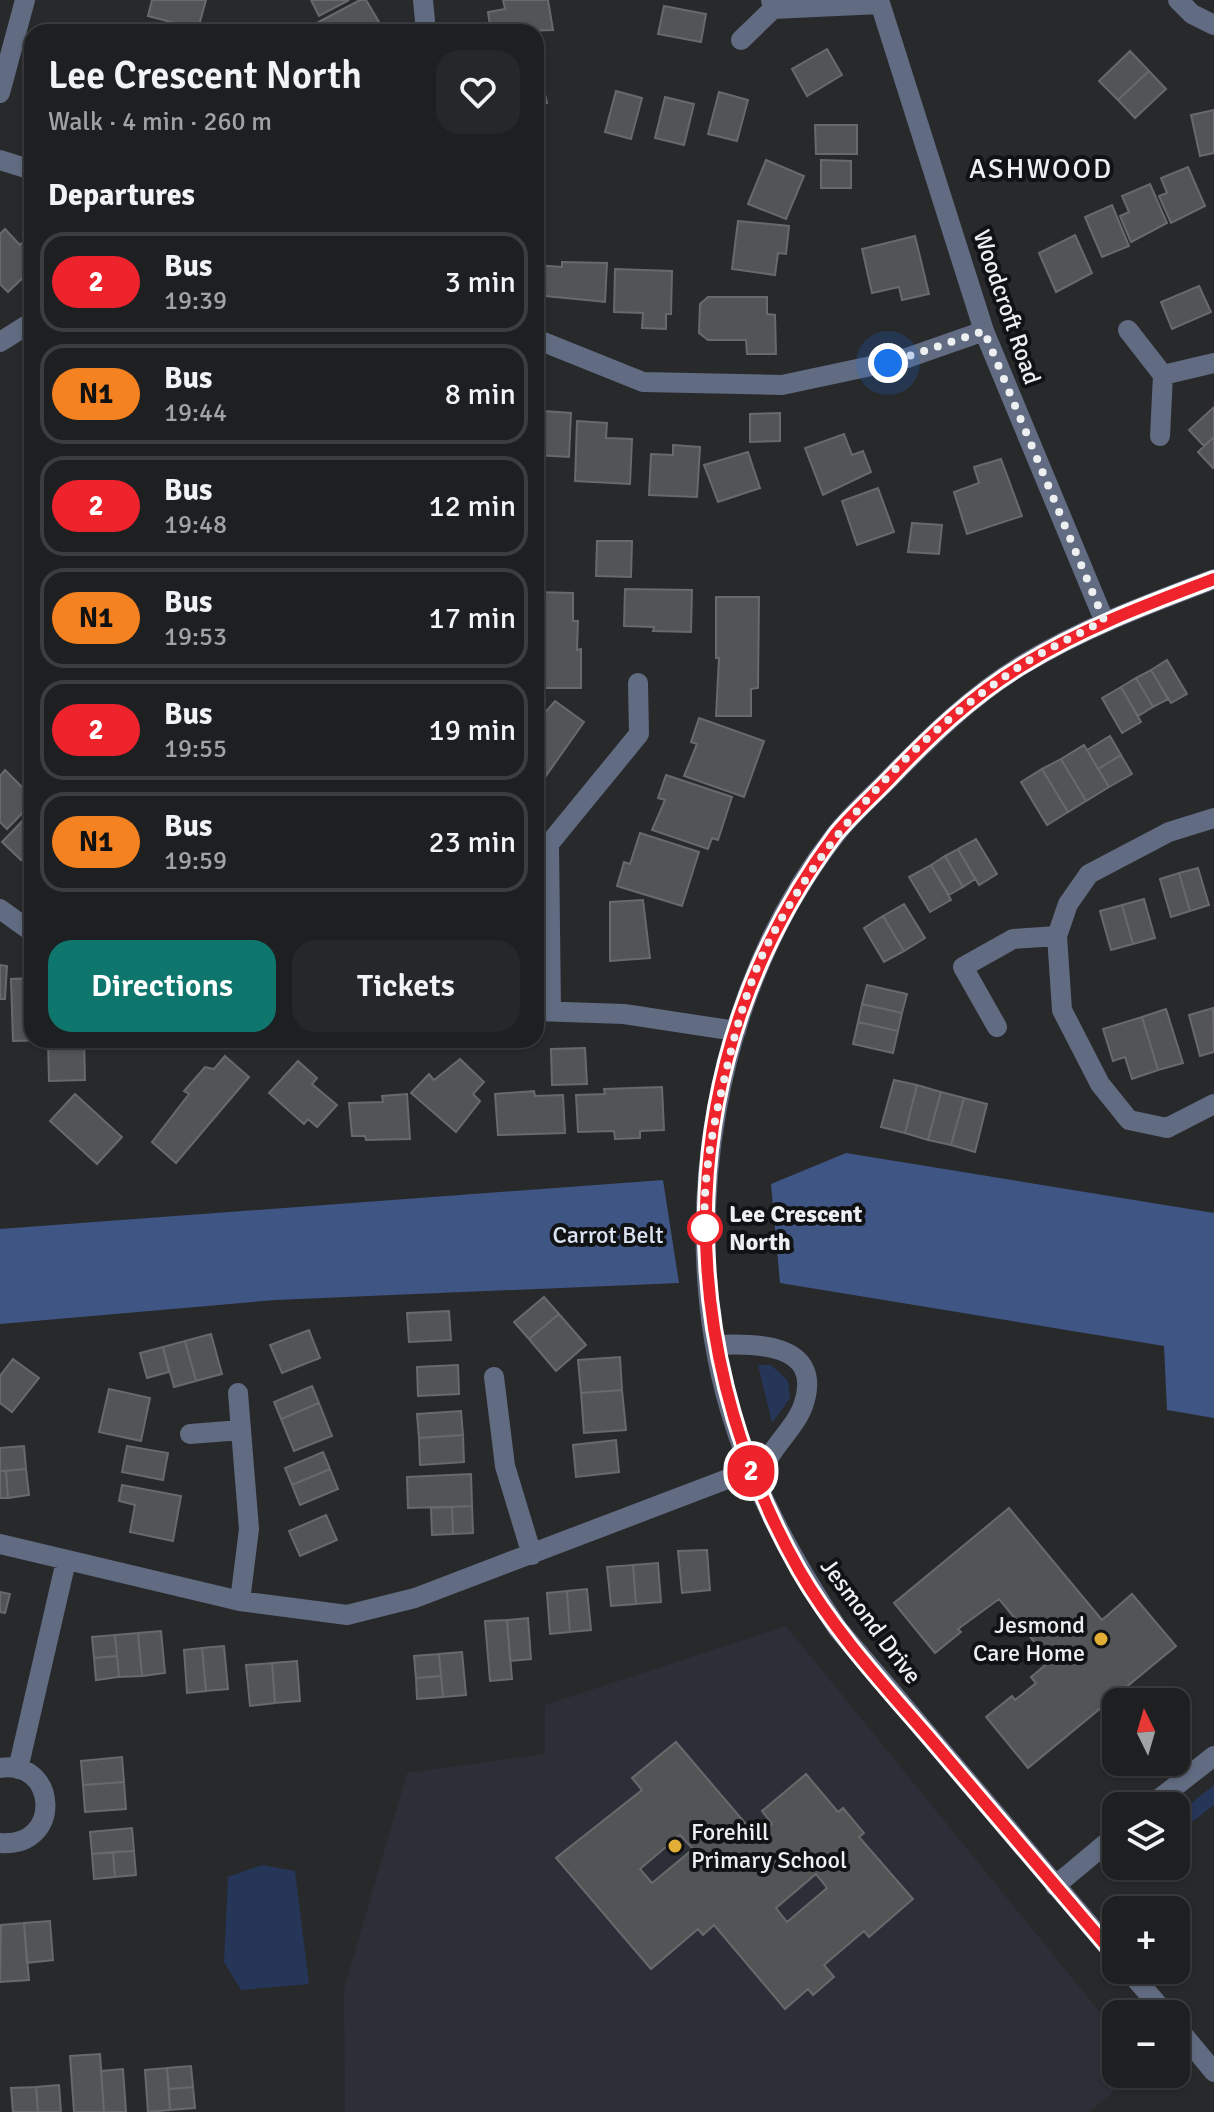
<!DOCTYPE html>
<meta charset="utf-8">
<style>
body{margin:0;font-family:Signika,sans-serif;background:#262729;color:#f1f3f6;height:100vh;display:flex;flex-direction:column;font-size:30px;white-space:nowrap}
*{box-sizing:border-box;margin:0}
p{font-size:26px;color:#a1a2a5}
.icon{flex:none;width:44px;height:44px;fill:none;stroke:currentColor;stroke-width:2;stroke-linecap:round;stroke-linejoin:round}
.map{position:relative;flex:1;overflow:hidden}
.details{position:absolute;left:24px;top:24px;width:520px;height:1024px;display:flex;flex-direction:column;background:#1e1f20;border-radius:24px;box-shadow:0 2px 6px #0004,0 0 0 2px #3c3d3e}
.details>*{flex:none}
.badge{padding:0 16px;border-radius:26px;font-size:28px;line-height:52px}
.needle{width:52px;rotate:355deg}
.fabs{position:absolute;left:1102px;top:1688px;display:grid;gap:16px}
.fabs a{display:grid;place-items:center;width:88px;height:88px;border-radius:16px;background:#1e1f20;box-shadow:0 2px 6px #0004,0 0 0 2px #3c3d3e;font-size:40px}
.you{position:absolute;width:40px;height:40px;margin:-20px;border:6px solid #fff;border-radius:50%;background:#1a73e8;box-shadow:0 0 0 12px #1a73e833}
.map>.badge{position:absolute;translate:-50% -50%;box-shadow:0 0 0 4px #fff}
h2{padding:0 24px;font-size:30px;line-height:72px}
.round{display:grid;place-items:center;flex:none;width:84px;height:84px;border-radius:24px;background:#262729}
.headline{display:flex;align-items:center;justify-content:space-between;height:136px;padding:0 24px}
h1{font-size:38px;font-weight:600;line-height:60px}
.action{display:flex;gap:16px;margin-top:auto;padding:16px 24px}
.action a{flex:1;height:92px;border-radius:24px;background:#0f766e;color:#fff;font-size:32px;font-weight:600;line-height:92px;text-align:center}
.action a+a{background:#262729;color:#f1f3f6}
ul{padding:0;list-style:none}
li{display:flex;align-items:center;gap:24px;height:100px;margin:0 16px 12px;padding:0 8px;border:4px solid #3c3d3e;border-radius:24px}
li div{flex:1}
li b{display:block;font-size:30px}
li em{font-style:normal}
li .badge{min-width:88px;font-weight:700;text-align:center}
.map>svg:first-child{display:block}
.built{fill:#2c2f37}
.green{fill:#263658}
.forest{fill:#3f5583}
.building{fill:#535456;stroke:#68696c;stroke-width:2;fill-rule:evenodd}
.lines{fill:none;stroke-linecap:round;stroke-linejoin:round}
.minor{stroke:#616b81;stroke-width:20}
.line-casing{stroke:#fff;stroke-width:18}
.line{stroke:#ee232c;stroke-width:12}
.walk{stroke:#eeeff0;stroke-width:8;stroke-dasharray:0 14.4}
.stop-dot{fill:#fff;stroke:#ee232c;stroke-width:4}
.poi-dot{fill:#e3ae35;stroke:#111213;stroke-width:3}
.labels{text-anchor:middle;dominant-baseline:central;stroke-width:8;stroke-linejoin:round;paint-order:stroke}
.street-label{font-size:24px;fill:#eeeff0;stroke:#111213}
.stop-label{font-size:24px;font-weight:bold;fill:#eeeff0;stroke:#111213;text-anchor:start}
.park-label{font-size:24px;fill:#dce4f3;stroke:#111213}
.poi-label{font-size:24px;fill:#eeeff0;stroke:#111213;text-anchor:end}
.quarter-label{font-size:28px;letter-spacing:2px;fill:#eeeff0;stroke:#111213}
</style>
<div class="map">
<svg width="1214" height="2112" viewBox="0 0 1214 2112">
<rect width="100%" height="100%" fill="#28292b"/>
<path class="built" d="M786 1626 1116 2032V2074H1134L1089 2112H345L344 1989 407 1773 545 1754V1705Z"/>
<path class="green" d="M758 1365H771L788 1381 790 1398 772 1423Z
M1214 1785V1805L1176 1834V1815Z
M262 1865 295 1871 309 1984 241 1990 224 1962 228 1877Z"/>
<path class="forest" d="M846 1153 1214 1213V1418L1167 1410 1164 1346 780 1283 771 1184Z
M663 1180 679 1283 275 1300 0 1324V1229Z"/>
<path class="building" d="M152 0H206L198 29 148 16Z
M311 0H349L319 16Z
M360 0H366L385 32H314L311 26Z
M503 0H548L553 30 491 32 488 12 505 9Z
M664 6 706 14 701 42 658 34Z
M827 49 842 75 807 96 792 69Z
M1130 51 1149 71 1118 100 1099 81Z
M536 54 547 103 536 105Z
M1149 71 1166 89 1135 118 1118 100Z
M616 91 642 98 631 139 605 132Z
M719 92 748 100 737 141 708 134Z
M665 97 694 104 684 145 655 138Z
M1214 110V153L1200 156 1191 115Z
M815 125H857V154H816Z
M766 160 804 176 786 219 748 204Z
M821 160 851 161V188H821Z
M1188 167 1205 206 1171 223 1159 196 1167 193 1161 178Z
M1150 184 1167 223 1131 242 1120 216 1129 212 1122 196Z
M1112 205 1129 246 1102 257 1085 217Z
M738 221 789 226 786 254 778 253 775 275 732 269Z
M5 229 20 245 27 238 32 244V269L8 292 0 284V234Z
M1075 235 1092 273 1056 292 1039 253Z
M915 236 929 294 902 300 899 287 872 293 862 249Z
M562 262 607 263 605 302 536 295V265L562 267Z
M615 269 672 271 671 314H666V329L642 328 643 313 614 312Z
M1199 286 1211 312 1172 329 1161 302Z
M708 297H767V314L775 315 776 354H747L746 340H708L699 333 700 304Z
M536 396H544V411L571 413 569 457 536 455Z
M1214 407V437L1204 446 1189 430Z
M780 413V441L750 442V414Z
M577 421 607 423 606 438 632 439 630 484 575 481Z
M844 434 852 455 863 451 871 472 823 495 805 448Z
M1214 437V467L1213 468 1198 452Z
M673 445 700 447 697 497 649 495 651 454 673 455Z
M748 452 760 488 718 502 704 465Z
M1001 459 1022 516 967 534 954 492 979 483 974 467Z
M878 488 894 532 857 545 842 501Z
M912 523 942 525 939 554 908 552Z
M597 541H632L631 577 596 576Z
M625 589 692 590 691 632 653 631 654 627 624 626Z
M537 592 573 593V621H578L577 650 581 649V688H539Z
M716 597H759L758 688 751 689V716H716L719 658H716Z
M1167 660 1187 694 1171 703 1151 670Z
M1151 670 1168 699 1153 707 1136 678Z
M1136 678 1153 707 1138 716 1121 687Z
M1121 687 1141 722 1122 733 1102 698Z
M555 701 584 722 536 790V723Z
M699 718 764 741 744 797 684 776 697 744 691 742Z
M1110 736 1121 755 1098 769 1087 750Z
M1084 745 1109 787 1086 801 1061 759Z
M1121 755 1132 774 1109 787 1098 769Z
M1061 759 1086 801 1068 812 1042 769Z
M1042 769 1068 812 1047 825 1021 782Z
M5 770 32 797V803L7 829 0 822V776Z
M666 775 732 797 718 840 712 838 708 849 652 830 665 800 658 798Z
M32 811V853L30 851 21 860 2 842Z
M640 833 699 852 682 906 617 886 624 862 630 864Z
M976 839 997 874 979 885 958 849Z
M958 849 975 879 963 887 945 856Z
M945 856 963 887 949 895 931 865Z
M931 865 951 900 930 912 909 877Z
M1198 868 1209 905 1190 911 1179 873Z
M1179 873 1190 911 1171 917 1160 879Z
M1144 899 1155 938 1133 944 1122 905Z
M643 900 650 958 610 961V902Z
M904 904 925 938 904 951 883 916Z
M1122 905 1133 944 1111 950 1100 911Z
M883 916 904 951 884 962 864 928Z
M0 965 7 966 5 999H0Z
M32 978V1040H84L85 1080 49 1081 48 1040 13 1041 11 979Z
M867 985 907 994 902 1013 862 1004Z
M862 1004 902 1013 898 1031 858 1022Z
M1213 1008 1214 1052 1200 1056 1189 1015Z
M1166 1009 1183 1063 1158 1070 1142 1017Z
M1142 1017 1158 1070 1132 1079 1125 1057 1113 1061 1103 1029Z
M858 1022 898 1031 893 1053 853 1044Z
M585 1048 587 1084 552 1085 551 1049Z
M225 1056 249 1077 176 1163 152 1142 189 1094 184 1091 205 1067 214 1069Z
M460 1059 484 1082 473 1094 480 1101 456 1132 411 1093 429 1074 434 1080Z
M298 1061 317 1078 312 1084 337 1105 317 1127 308 1119 304 1124 269 1093Z
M894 1080 917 1085 905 1133 881 1127Z
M917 1085 941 1092 928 1140 905 1133Z
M662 1087 664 1130 640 1131V1138L615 1139 614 1131 578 1132 576 1095 605 1094 604 1089Z
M534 1091 535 1096 563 1095 565 1133 498 1135 495 1094Z
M941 1092 964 1098 951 1145 928 1140Z
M75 1094 122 1137 97 1164 50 1121Z
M407 1094 410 1139 366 1140 365 1136H352L349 1103 383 1102 382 1096Z
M964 1098 987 1104 975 1152 951 1145Z
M544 1297 559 1314 529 1339 514 1322Z
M449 1311 451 1340 409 1342 407 1313Z
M559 1314 586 1345 556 1371 529 1339Z
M309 1330 320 1358 282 1373 270 1345Z
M211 1334 222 1374 196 1381 185 1341Z
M185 1341 196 1381 174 1387 163 1347Z
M163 1347 169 1372 147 1378 140 1353Z
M620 1357 622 1390 581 1393 578 1360Z
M13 1359 39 1378 12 1412 0 1403V1376Z
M458 1365 459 1394 418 1396 417 1367Z
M312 1386 319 1403 281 1419 274 1402Z
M109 1389 150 1398 141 1441 99 1432Z
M622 1390 626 1430 584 1433 581 1393Z
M319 1403 332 1436 294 1451 281 1419Z
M461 1411 463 1435 419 1438 417 1414Z
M463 1435 464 1462 420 1465 419 1438Z
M616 1440 619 1472 576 1477 573 1445Z
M24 1446 26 1469 0 1471V1448Z
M127 1446 168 1453 163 1480 122 1472Z
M323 1452 330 1469 292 1485 285 1468Z
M26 1469 29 1495 8 1498 6 1471Z
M330 1469 338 1489 300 1505 292 1485Z
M0 1471H6L8 1498H0Z
M471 1474 472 1506 408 1508 407 1477Z
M122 1485 181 1496 173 1541 130 1532 135 1505 119 1501Z
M472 1506 473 1533 453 1534 452 1507Z
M452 1507 453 1534 432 1535 431 1508Z
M1009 1508 1102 1620 1132 1594 1176 1646 1028 1768 986 1717 1012 1696 1015 1700 1036 1683 1031 1677 1050 1661 999 1599 958 1629 961 1632 935 1653 894 1603Z
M326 1515 337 1540 300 1556 289 1531Z
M707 1550 710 1590 682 1593 678 1551Z
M658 1563 661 1602 636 1604 633 1565Z
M633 1565 636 1604 611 1606 607 1567Z
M587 1589 591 1630 570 1632 567 1591Z
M567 1591 570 1632 550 1634 547 1593Z
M0 1592 10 1594 5 1613 0 1612Z
M528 1618 531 1659 510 1661 507 1620Z
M507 1620 512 1679 490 1681 485 1621Z
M161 1631 165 1673 142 1676 138 1633Z
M138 1633 142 1676 119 1677 115 1635Z
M115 1635 117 1656 94 1658 92 1637Z
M224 1646 228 1689 206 1691 202 1648Z
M202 1648 206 1691 187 1693 184 1650Z
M462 1652 466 1695 443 1697 439 1654Z
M439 1654 441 1676 416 1678 414 1656Z
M117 1656 119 1677 96 1680 94 1658Z
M297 1661 300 1701 275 1703 272 1663Z
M272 1663 275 1703 250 1706 246 1665Z
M441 1676 443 1697 417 1699 416 1678Z
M676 1742 757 1837 772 1824 762 1811 806 1774 838 1812 843 1808 864 1833 859 1837 913 1899 869 1937 864 1931 824 1965 834 1977 813 1995 808 1989 785 2009 714 1925 703 1935 698 1929 651 1969 556 1858 642 1790 632 1778ZM680 1835 693 1849 652 1883 640 1869ZM816 1874 827 1888 787 1922 776 1908Z
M122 1757 124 1782 83 1785 81 1761Z
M124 1782 126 1809 85 1812 83 1785Z
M132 1828 134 1851 92 1854 90 1832Z
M134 1851 136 1875 115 1877 113 1852Z
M113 1852 115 1877 94 1879 92 1854Z
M50 1921 53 1960 27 1963 24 1923Z
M24 1923 29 1980 0 1982 1 1925Z
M100 2054 104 2112H74L70 2056Z
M191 2066 193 2087 169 2089 167 2068Z
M167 2068 170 2110 148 2112 145 2070Z
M123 2069 126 2112H104L101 2071Z
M59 2085 61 2112H38L36 2087Z
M36 2087 38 2112H13L11 2088Z
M193 2087 195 2108 170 2110 169 2089Z"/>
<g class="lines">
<path class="minor" d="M423 0 426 32
M879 0 984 331 1104 620
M1178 0 1192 14 1214 25
M773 9 880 4
M741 40 773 9 771 0
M0 93 25 0
M0 160 32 170
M1128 330 1163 375 1160 436
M536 339 643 382 782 385 904 359 984 331
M0 342 32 322
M1163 375 1214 363
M1214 818 1169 832 1089 874 1068 904 1057 936 1062 1010 1100 1084 1129 1120 1167 1128 1214 1104
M536 840 549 844 639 734 638 683
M549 844 551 1011
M0 909 32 932
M536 1011 624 1014 736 1031
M997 1027 963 967 1013 939 1057 936
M715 1345C753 1343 823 1342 804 1403 798 1423 780 1439 770 1456 765 1465 762 1476 758 1486
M494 1377 505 1466 532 1555
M238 1393 249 1529 240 1601
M190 1434 241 1430
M0 1544 240 1601 347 1615 415 1598 751 1470
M0 1768C57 1758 64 1848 0 1843
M18 1769 66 1561
M1150 1806 1214 1756
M1055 1886 1116 1835
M1116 1956 838 1629C793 1561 753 1489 730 1410 675 1222 714 989 836 834 851 815 870 798 887 781 928 739 971 696 1022 665 1083 628 1148 604 1214 579
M1128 1970 1166 2014
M1176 2026 1214 2072"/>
</g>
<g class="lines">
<g class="line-casing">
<path id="line" d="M1116 1957C1053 1884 991 1810 928 1736 883 1684 834 1631 799 1570 667 1337 672 1054 835 835 851 815 872 797 890 778 930 736 973 695 1023 665 1083 628 1148 604 1214 579"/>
</g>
<use href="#line" class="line"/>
<path class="walk" d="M705 1228V1232C702 1180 713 1126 725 1076 736 1028 750 975 774 932 831 827 919 733 1019 667 1046 649 1076 636 1104 620L984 331 888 363"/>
</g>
<circle class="stop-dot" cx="705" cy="1228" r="16"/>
<g class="poi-dot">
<circle cx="1101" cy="1639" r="8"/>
<circle cx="675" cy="1846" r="8"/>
</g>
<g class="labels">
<g class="street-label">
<text transform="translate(1007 307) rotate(71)">Woodcroft Road</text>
<text transform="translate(871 1621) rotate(53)">Jesmond Drive</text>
</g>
<g class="stop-label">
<text x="729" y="1214">Lee Crescent<tspan x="729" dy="28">North</tspan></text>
</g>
<g class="park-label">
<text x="608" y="1235">Carrot Belt</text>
</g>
<g class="poi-label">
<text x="1085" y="1625">Jesmond<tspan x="1085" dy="28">Care Home</tspan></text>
<text x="691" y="1832" text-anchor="start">Forehill<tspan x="691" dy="28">Primary School</tspan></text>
</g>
<g class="quarter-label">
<text x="1041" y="169">ASHWOOD</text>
</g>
</g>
</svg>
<div class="fabs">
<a><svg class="needle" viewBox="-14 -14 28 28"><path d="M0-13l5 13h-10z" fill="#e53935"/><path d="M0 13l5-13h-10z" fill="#a1a2a5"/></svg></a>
<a><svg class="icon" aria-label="layers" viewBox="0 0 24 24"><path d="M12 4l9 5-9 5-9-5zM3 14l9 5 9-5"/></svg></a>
<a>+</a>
<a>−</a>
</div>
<div class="you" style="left:888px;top:363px"></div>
<b class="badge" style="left:751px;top:1471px;background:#ee232c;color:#fff">2</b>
<section class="details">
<div class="headline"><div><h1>Lee Crescent North</h1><p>Walk · 4 min · 260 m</p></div><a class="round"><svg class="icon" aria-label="heart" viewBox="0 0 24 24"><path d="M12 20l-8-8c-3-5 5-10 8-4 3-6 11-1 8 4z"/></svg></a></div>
<h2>Departures</h2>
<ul>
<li><span class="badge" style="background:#ee232c;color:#fff">2</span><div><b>Bus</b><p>19:39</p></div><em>3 min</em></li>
<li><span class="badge" style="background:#f58220;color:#111">N1</span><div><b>Bus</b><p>19:44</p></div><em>8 min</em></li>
<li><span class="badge" style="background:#ee232c;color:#fff">2</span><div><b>Bus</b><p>19:48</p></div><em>12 min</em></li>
<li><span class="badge" style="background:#f58220;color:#111">N1</span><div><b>Bus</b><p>19:53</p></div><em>17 min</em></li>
<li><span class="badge" style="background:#ee232c;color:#fff">2</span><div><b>Bus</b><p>19:55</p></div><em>19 min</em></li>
<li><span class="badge" style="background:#f58220;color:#111">N1</span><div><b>Bus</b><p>19:59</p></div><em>23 min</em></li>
</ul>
<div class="action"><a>Directions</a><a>Tickets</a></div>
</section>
</div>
